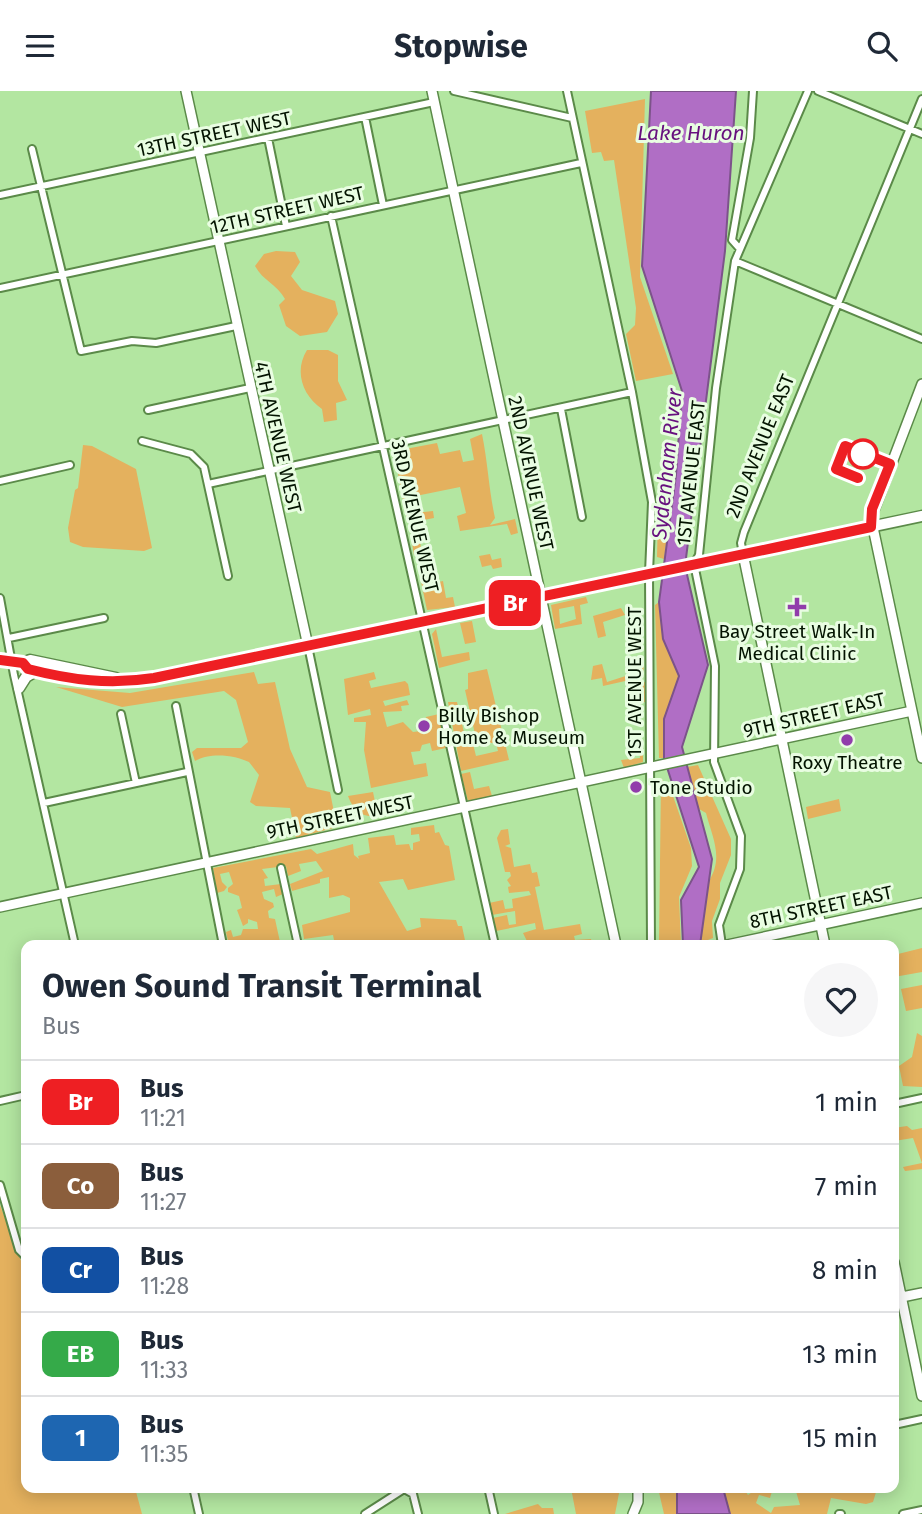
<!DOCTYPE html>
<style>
body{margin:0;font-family:"Fira Sans",sans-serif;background:#f6f6f7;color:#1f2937;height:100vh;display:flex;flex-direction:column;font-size:26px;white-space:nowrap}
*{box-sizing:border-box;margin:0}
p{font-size:23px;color:#747a83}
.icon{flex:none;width:38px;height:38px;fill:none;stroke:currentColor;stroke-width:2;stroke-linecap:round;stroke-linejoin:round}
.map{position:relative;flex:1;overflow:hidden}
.sheet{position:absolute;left:21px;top:849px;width:878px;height:553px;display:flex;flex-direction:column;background:#fff;border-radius:14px;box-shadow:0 4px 18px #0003}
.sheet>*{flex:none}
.badge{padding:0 14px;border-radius:10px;font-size:24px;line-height:46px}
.map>.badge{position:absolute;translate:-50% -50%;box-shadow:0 0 0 4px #fff}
.round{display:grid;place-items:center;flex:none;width:74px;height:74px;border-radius:37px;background:#f6f6f7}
.head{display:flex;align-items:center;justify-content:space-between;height:119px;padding:0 21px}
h1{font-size:33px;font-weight:700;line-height:52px}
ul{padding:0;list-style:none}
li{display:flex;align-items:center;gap:21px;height:84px;padding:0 21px;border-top:2px solid #e0e1e3}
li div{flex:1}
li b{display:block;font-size:26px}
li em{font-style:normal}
li .badge{min-width:77px;font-weight:700;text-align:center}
header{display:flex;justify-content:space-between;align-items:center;height:91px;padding:0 21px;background:#fff;font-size:32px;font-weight:700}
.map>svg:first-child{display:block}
.green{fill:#e4b15e;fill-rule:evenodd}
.water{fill:#b06ec5;stroke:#7c538a;stroke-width:2}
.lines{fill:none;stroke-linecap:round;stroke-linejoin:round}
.street-casing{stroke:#5b8a49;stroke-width:10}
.secondary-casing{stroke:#5b8a49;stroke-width:12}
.primary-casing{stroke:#5b8a49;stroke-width:13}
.street{stroke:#fff;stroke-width:6}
.secondary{stroke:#fff;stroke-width:9}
.primary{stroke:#fff;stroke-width:10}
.line-casing{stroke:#fff;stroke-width:16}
.line{stroke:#ee1f23;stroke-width:10}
.stop-dot{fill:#fff;stroke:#ee1f23;stroke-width:3.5}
.poi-dot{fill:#913dab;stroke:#e9fde2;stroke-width:2.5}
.labels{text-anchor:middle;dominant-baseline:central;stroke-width:6;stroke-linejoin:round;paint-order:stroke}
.street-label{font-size:19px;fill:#031300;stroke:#e9fde2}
.poi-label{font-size:19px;fill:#031300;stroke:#e9fde2}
.water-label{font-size:21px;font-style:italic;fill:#67107e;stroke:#e9fde2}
</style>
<header><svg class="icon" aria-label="menu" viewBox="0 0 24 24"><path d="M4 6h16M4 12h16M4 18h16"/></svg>Stopwise<svg class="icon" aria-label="search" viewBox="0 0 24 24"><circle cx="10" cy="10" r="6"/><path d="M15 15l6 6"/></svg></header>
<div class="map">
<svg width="922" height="1423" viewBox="0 0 922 1423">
<rect width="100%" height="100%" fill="#b3e6a1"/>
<path class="green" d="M645 8 640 186 673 283 636 290 626 243 635 234 636 217 614 69 604 70 601 61 592 62 585 20Z
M276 160 295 161 300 171 291 185 302 199 335 210 338 223 327 241 300 245 286 235 279 214 285 208C277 193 263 190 255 175L264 163Z
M307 259H328L338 264V290L347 309 336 312 337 329 324 331 322 318C302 304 294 280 307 259Z
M482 343C488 373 489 400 495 427L490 434 515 428 518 442 511 444 507 433 460 440 457 425 466 422 460 396 406 407 410 418 405 419 395 367 402 366 400 359 437 352 440 363 460 359 463 371 474 369 470 348Z
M83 354 92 355 136 378 152 457 144 460 83 456 70 451 68 437 75 399 78 397Z
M676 384 664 468 657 466 659 385Z
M433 420 434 427 408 432 406 423Z
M419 444 421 457 428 456 430 465 414 464 411 446Z
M490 463 492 469 501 467 502 476 493 478 491 474 482 476 479 465Z
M424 484 426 494 443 490 446 507 453 506 455 516 427 519 420 486Z
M526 489 529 500 510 504 508 495Z
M586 506 588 512 580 514 582 533 555 538 551 514ZM574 515 576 528 560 533 559 518Z
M659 511 663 548 679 585 664 628V667H659L655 514Z
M621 517 625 524 603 531 606 545 598 547 593 525Z
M532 518 536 530 516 528 515 521Z
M472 530 476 551 465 553 460 532Z
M436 538 442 566 469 561 470 569 439 577 432 543Z
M644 568 643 586 603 595 602 587 591 589 593 575 602 573 607 591 638 581 636 570Z
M487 578 509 669 461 680 448 611H457L465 646 471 645 476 665 498 660 496 652H477L465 599 468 598V582Z
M254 581 258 593 275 591 290 658 307 696 330 701 337 736 296 747 290 717 256 715 250 711 259 684 249 671C235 664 210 661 195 670L192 661 197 657H241L248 651 236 609 224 600 122 616 56 596 130 602Z
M374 581 376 588 369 590 371 597 405 590 408 593 410 604 383 610 385 615 407 609 409 614 401 615 402 620 383 621 387 636 403 631 413 641 428 639 426 626 439 623 446 657 432 660 430 652 422 654 420 660 411 661 414 674 426 672 428 685 371 697 364 659 366 631H354V627L371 624 370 618 348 624 344 588Z
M645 591V611L627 614 626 610 638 607 635 598 627 600 626 596Z
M643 649V671L624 677 621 669 640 667 638 650Z
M698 674 731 748V764L720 792V808L712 830 713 847 700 852 709 790C724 766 712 746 706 722L699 718 687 676Z
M470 681 474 698 489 695 492 705 468 710 461 683Z
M661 687 673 705 691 757 692 775 679 806 681 854H659Z
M373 701 378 725C362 727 353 719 348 705Z
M839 708 841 720 808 728 806 716Z
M434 734 435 742 439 741 445 754 449 755 455 789 408 799 403 788 379 791 407 840 421 836 420 827 456 829 458 835H462L466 854H335L333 844 304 848 302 834 350 821V807L343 804 329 807V786L320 788V792L292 800 290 793 323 780 316 770 299 773 301 780 288 785 286 775 262 778 268 787 264 788 265 795 281 793 283 803 276 806 274 798 262 801 264 808 273 812 274 816 268 820 269 827 275 828 280 851 229 854 226 841 231 839 233 846 241 844 243 838H258L257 831 248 828V832L243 835 237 819 242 817 239 805 228 801V797L233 793 229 781 220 783 222 791 227 796 224 800 217 802 213 777 311 758 317 763 353 753 354 764 359 768 358 765 370 762 368 747 394 744 396 754 409 753 411 759H413V752L420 750 419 743 411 744V737Z
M508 738 510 753 505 755 511 757 514 776 530 773 532 782 537 781 540 795 535 796 544 839 580 833 582 843 574 845 575 849 591 848 592 852 529 854 523 842 536 838 535 832 496 840 493 827 507 824 509 834 516 833 515 820 492 824 489 812 503 809 505 818 513 817 512 808 531 804 529 800 509 802 508 796 511 795 507 789 511 785 510 781H505L497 747 501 739Z
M922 857V881L894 886V864Z
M922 894V917L906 920 901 898Z
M917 942 922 945V996L903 995 899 975 912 966Z
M907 1035 912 1039 922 1037V1078L905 1080 903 1076 922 1072 913 1047 894 1050V1037Z
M0 1114 26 1183V1396L135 1397 142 1423H0Z
M571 1397H620L615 1423H576Z
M658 1397H677V1423H664Z
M723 1397H743L748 1404 758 1397H773L770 1407 759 1404 756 1412 771 1422 774 1416 800 1414 795 1397H885L877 1398 873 1411 866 1413 831 1407 827 1423H730Z
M538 1413 542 1417H553L554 1423H505Z"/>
<path class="water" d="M651 0H736L725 160 685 475 708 574 682 656 712 768 700 854H683L681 809 699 776 664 667V628L679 585 663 548 659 511 676 384 682 300 642 175Z
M677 1397H723L730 1423H677Z"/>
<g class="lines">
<g class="street-casing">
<path id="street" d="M454 0 572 27
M567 0 632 301 652 411 649 482 651 854
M818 0 922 43
M365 26 383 114
M268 47 286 135
M32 58 81 260 132 250 156 252 236 235
M0 104 434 11
M331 125 495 854
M740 158 732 149 750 47 753 0
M735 170 922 248
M0 197 581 72
M561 318 582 426
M148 319 250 297
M142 350 191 363 204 376 228 485
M0 390 70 374
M208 393 632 301
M743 463 741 452 744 441 922 8
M0 507 14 584 75 854
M9 547 104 527
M308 555 338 699
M176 615 223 854
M121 623 136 692
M44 712 187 681
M281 777 298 854
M722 854 719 834 740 778 741 745 714 671 715 575 694 473 699 464 716 297 735 170 808 0
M0 1010 26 1004
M894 1013 922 1007
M0 1094 19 1159 26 1166
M894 1334 922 1328
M193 1396 199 1423
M488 1396 494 1423
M365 1423 404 1398 413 1403 418 1423
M839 1423H841
M903 1423 922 1419"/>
</g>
<g class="secondary-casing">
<path id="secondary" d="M186 0 308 555
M432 0 616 854
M922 293 871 427 922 667
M743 463 825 854
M0 816 912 620
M727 854 922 812
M894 1171 922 1305
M902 1206 922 1202
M633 1423 638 1411V1396"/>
</g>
<g class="primary-casing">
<path id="primary" d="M0 569 23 572 30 569 116 587
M23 572 28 578C74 590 107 594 154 587L922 425
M19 597 26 586 36 580"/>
</g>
<use href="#street" class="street"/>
<use href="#secondary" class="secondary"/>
<use href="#primary" class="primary"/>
</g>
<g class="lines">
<g class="line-casing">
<path id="line" d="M0 569 23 572 28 578C71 589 109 594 154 587L778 456 871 436 872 418 890 373 845 355 836 378 858 387"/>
</g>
<use href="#line" class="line"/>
</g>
<circle class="stop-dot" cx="863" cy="363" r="14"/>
<g class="poi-dot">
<path d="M793.5 505.5h7v7h7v7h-7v7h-7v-7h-7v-7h7z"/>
<circle cx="424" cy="635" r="7"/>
<circle cx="847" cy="649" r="7"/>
<circle cx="636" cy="696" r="7"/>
</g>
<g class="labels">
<g class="street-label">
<text transform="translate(214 43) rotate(-12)">13TH STREET WEST</text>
<text transform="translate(287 119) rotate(-13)">12TH STREET WEST</text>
<text transform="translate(278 346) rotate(77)">4TH AVENUE WEST</text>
<text transform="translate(760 355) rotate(-68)">2ND AVENUE EAST</text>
<text transform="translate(531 382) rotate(78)">2ND AVENUE WEST</text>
<text transform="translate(691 382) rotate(-84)">1ST AVENUE EAST</text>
<text transform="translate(415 425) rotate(77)">3RD AVENUE WEST</text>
<text transform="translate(634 591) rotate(-90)">1ST AVENUE WEST</text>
<text transform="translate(814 624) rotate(-13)">9TH STREET EAST</text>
<text transform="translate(340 726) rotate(-12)">9TH STREET WEST</text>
<text transform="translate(821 816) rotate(-12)">8TH STREET EAST</text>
</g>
<g class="poi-label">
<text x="797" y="540">Bay Street Walk-In<tspan x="797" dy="22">Medical Clinic</tspan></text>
<text x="438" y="624" text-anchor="start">Billy Bishop<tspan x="438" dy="22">Home &amp; Museum</tspan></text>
<text x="847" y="671">Roxy Theatre</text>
<text x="650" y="696" text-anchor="start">Tone Studio</text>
</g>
<g class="water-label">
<text x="691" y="42">Lake Huron</text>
<text transform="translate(667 373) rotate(-84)">Sydenham River</text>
</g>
</g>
</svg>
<b class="badge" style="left:515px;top:512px;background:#ee1f23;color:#fff">Br</b>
<section class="sheet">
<div class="head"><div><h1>Owen Sound Transit Terminal</h1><p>Bus</p></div><a class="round"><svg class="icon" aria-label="heart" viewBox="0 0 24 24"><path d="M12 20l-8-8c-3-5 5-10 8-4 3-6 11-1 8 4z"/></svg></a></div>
<ul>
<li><span class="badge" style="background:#ee1f23;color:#fff">Br</span><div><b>Bus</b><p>11:21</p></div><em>1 min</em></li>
<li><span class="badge" style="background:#8b5e3c;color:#fff">Co</span><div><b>Bus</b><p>11:27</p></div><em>7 min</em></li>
<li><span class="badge" style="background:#1250a3;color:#fff">Cr</span><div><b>Bus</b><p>11:28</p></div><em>8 min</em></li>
<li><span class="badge" style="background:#35aa49;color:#fff">EB</span><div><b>Bus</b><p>11:33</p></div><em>13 min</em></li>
<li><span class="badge" style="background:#1e66b1;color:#fff">1</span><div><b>Bus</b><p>11:35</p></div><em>15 min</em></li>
</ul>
</section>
</div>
